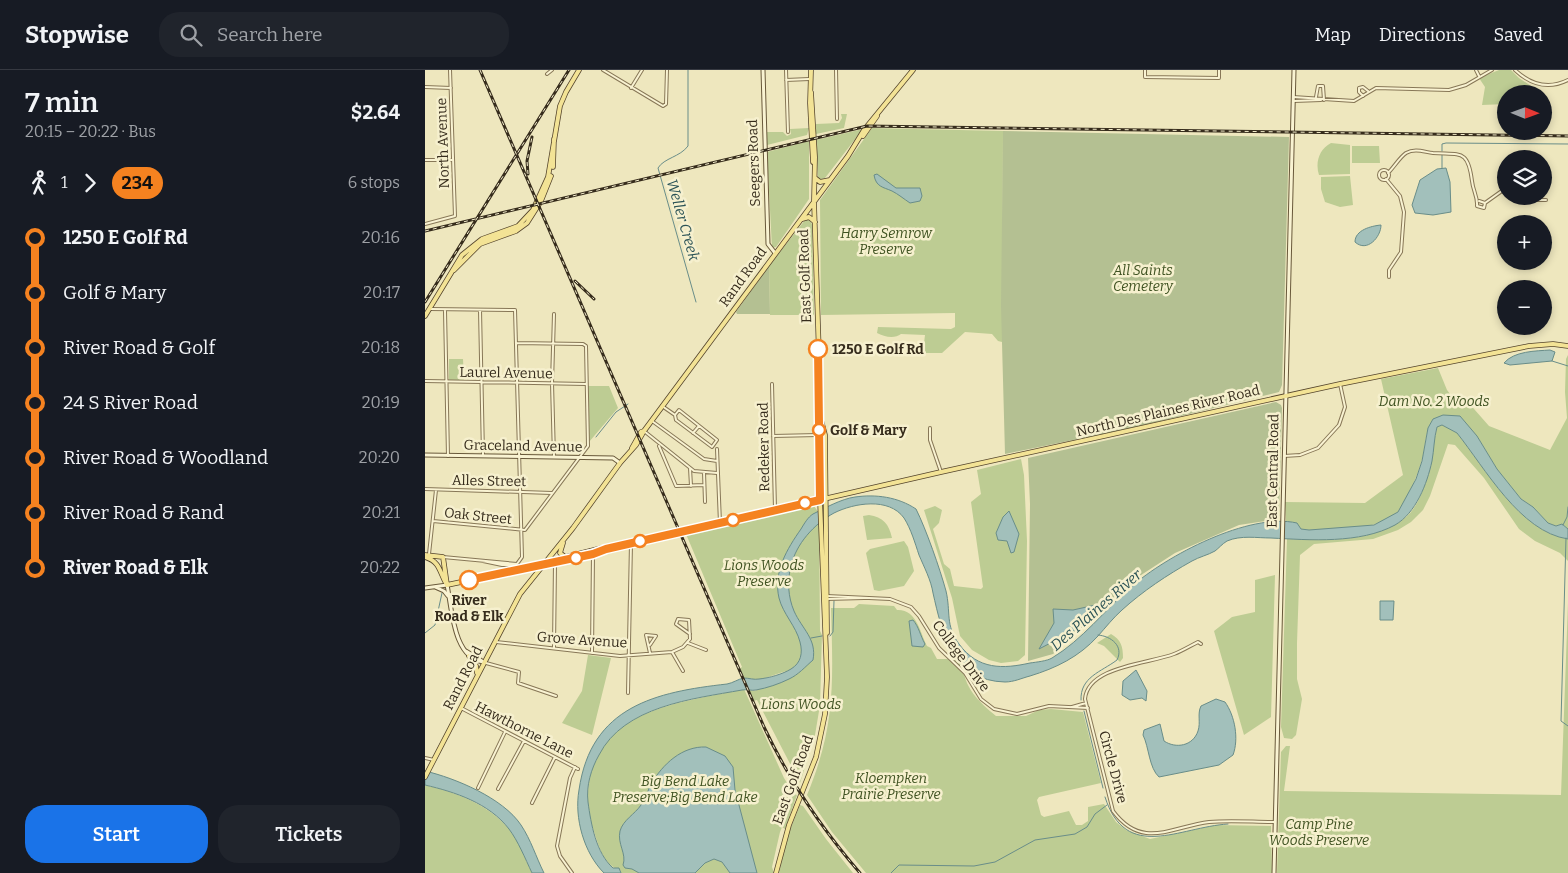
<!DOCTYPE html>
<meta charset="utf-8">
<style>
body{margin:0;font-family:Bitter,serif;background:#20242c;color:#f1f3f6;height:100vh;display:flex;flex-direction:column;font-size:19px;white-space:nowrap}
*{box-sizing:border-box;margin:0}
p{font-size:16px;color:#9ea1a6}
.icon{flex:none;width:28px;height:28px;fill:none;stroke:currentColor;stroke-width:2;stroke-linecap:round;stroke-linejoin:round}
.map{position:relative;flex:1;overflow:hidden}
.side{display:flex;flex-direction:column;background:#171b24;width:425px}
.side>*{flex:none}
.badge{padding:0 10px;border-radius:16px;font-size:18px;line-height:32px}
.needle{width:32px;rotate:91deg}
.buttons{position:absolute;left:1072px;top:15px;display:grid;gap:10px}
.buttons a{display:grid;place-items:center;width:55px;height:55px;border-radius:50%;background:#171b24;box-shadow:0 2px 8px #0003;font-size:25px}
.map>.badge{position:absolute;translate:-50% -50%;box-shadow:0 0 0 2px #fff}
.legs{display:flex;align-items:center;gap:8px;height:55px;padding:0 25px;font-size:16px}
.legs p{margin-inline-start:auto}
.overview{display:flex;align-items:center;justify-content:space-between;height:85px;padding:0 25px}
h1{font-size:28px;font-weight:600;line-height:38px}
.primary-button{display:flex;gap:10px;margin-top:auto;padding:10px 25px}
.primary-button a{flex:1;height:58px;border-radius:20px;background:#1a73e8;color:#fff;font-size:20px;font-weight:600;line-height:58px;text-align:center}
.primary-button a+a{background:#20242c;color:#f1f3f6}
ul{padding:0 25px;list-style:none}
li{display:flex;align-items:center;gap:18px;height:55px;font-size:19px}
li i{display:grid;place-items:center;width:8px;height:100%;margin:0 6px;background:currentColor}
li i::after{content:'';width:12px;height:12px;margin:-6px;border:4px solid;border-radius:50%;background:#171b24}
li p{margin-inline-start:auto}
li:first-child i{background:linear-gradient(#0000 50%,currentColor 0)}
li:last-child i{background:linear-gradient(currentColor 50%,#0000 0)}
header{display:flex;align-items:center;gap:30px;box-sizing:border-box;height:70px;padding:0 25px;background:#171b24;border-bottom:1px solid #363941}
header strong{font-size:24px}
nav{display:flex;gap:28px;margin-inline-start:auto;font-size:18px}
.search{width:350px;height:45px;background:#20242c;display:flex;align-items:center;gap:12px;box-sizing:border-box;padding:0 18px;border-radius:20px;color:#9ea1a6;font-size:19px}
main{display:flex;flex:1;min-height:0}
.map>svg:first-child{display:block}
.green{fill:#bdcc93}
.cemetery{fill:#b4c092}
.water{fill:#a2c0bb;stroke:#698d89}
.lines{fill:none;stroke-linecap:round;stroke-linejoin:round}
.stream{stroke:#698d89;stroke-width:1}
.street-casing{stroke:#877757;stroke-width:4}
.secondary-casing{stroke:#68583a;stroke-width:5}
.primary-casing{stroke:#54442c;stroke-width:5.5}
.street{stroke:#f9f3d2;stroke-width:2}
.secondary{stroke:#f9f3d2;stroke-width:3}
.primary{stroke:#f3e395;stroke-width:4}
.rail-casing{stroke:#362c1c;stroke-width:3}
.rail{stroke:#f6f0ce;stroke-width:1;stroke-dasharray:4;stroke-linecap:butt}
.line-1-casing{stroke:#fff;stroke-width:11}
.line-1{stroke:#f58220;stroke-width:8}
.stop-1-dot{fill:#fff;stroke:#f58220;stroke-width:2.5}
.labels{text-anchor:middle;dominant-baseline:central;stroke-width:5;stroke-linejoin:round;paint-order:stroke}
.street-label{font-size:14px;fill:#362c1c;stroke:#f6f0ce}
.park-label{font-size:14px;font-style:italic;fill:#405322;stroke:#f6f0ce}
.stop-label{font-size:14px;font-weight:bold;fill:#362c1c;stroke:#f6f0ce;text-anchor:start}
.water-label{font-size:15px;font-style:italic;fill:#2b5356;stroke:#f6f0ce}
</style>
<header>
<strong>Stopwise</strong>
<div class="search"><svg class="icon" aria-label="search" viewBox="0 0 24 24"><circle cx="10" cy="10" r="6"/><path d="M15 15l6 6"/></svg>Search here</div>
<nav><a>Map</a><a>Directions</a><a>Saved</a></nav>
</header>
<main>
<section class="side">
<div class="overview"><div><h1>7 min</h1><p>20:15 – 20:22 · Bus</p></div><b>$2.64</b></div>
<div class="legs"><svg class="icon" aria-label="walk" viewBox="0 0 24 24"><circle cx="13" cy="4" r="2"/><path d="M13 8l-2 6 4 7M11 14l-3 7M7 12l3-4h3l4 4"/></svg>1<svg class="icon" aria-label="forward" viewBox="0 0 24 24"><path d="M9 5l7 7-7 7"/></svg><b class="badge" style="background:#f58220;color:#111">234</b><p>6 stops</p></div>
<ul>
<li><i style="color:#f58220"></i><b>1250 E Golf Rd</b><p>20:16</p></li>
<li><i style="color:#f58220"></i><span>Golf &amp; Mary</span><p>20:17</p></li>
<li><i style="color:#f58220"></i><span>River Road &amp; Golf</span><p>20:18</p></li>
<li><i style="color:#f58220"></i><span>24 S River Road</span><p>20:19</p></li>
<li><i style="color:#f58220"></i><span>River Road &amp; Woodland</span><p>20:20</p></li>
<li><i style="color:#f58220"></i><span>River Road &amp; Rand</span><p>20:21</p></li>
<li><i style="color:#f58220"></i><b>River Road &amp; Elk</b><p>20:22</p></li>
</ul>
<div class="primary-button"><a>Start</a><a>Tickets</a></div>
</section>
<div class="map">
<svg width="1143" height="803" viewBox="0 0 1143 803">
<rect width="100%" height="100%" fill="#eee7be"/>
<path class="green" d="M1074 0H1086L1094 8 1106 16V24H1081V34L1057 35 1060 17 1054 8Z
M416 44H422L419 58 391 64V54L414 53 417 48Z
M384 58 382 65 342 75V62H358L362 66 366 64 365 59Z
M447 58 578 61 577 272 573 271 567 264 540 262 517 283H501L498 281 500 265 476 264C470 269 459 267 452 263L453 257 526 259 530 257V243L396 245 395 130Z
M438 59 400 108 393 110 391 70Z
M384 71V129L351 177 347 178 342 82Z
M906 73 925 75V104L894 105C890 93 894 79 906 73Z
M927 76H954L955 93H927Z
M925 106 928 135 915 137 900 132 896 119V107Z
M384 149 387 154 389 245H345L344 196 380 150Z
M1143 285V459L1137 454 1131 456 1123 453 1108 437 1096 429 1072 399 1052 366 1008 349C999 363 1001 378 996 393 992 406 982 432 973 442 953 461 901 462 876 460L867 452H861L860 432 940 433 978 405 956 309 1013 298 1022 320 1029 329 1042 331 1064 356 1125 380 1142 348 1140 322 1141 289Z
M24 289H38L39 310H24Z
M163 316H184L193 338 164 372Z
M1017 355 1032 363C1060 398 1095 462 1143 469V491L1135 483 1110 471 1094 459 1059 408 1030 375 1023 374 1005 426 998 440 986 452 973 460 948 469 889 474 875 485 872 573V609L877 629 871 665 867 669 859 668 856 657 862 469C899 471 952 472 981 447 993 437 1000 416 1004 402 1008 387 1008 371 1012 357Z
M596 389 599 405 602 471 600 585 593 591 576 593 564 590 547 580 535 566 527 528 499 440 510 436 517 440 514 453 508 459 519 494 525 499 529 516 556 519 558 517 546 432 556 424 552 400Z
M389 436 394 443 395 561 397 565 395 635 390 665 375 713 332 630 328 631 323 620 330 621 361 601 334 610 319 608 314 599 317 597 261 464Z
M444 445C458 447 464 454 467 468L442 470 438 446Z
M479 471 483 477 489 501 479 516 454 521 449 520 441 483 445 479Z
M850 505 846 647 819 665 789 561 807 547 830 542V510Z
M1143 533V803H852L856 682 861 676H865L859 721 1136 725Z
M434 534 469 536 472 540C492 539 495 563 502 576L506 578 512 589H534L538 594C538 617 554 632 571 646H601L614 640 626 639 658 642 676 713 614 727 612 730 616 745 619 747 644 741 651 755H657L663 751V737L679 734 691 752 701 760 725 769 791 755 846 756 847 803H441L407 762 382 725C411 655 408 611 406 538H429Z
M686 564C696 570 698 576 698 588L695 592 679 576 672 573Z
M163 585 186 588 167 665 137 653 157 621Z
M319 619 359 708 369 724 372 725 360 759 357 757 355 762 347 797 349 803H196V801C176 794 174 774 167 756 161 741 162 722 165 707 180 637 262 632 319 619Z
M0 715C31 723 62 733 84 759 94 771 100 789 107 803H0Z
M375 735 378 736 401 769 428 803H354L362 767Z"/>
<path class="cemetery" d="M578 61 864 67 857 315 854 322 707 358 580 384 576 236Z
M344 196 345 244H312L311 242Z
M851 332 856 335 857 338 854 449 814 455 750 483 713 507 628 584 603 591 605 434 603 388Z"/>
<path class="water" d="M1021 98 1025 112 1026 142 1008 145 990 143 987 135 995 110 1012 99Z
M452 104 471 118H495L497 126 495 131 485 133C479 129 473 124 467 121 458 117 451 117 449 105Z
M956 155C956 167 942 183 930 172 930 160 946 156 956 155Z
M1125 280 1130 282 1127 291 1085 295 1079 293C1089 281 1111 281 1125 280Z
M1018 345 1035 346 1052 366 1072 399 1096 429 1108 437 1123 453 1131 456 1137 454 1143 459V469C1095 462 1060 398 1032 363L1017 355 1012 357C1009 368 1009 380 1007 391 1002 414 991 443 970 455 935 474 885 470 846 468 832 468 816 465 802 471 797 474 794 478 790 481 783 485 774 487 767 491 742 505 718 521 697 540 688 548 681 557 673 566 654 587 631 598 605 606 597 608 589 612 580 612 528 611 517 563 508 523 506 510 499 497 494 485 490 473 486 459 479 448 464 427 429 433 409 443 389 454 371 474 366 496 362 510 363 527 369 541 377 559 392 569 388 590 380 597 373 605 364 609 354 614 342 618 331 620 327 621 322 619 317 620 267 629 199 636 174 685 166 699 161 716 163 732 166 754 171 783 188 798H194L196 803H179C159 783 149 748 154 720 166 636 231 622 302 614 308 613 313 609 319 608 324 608 329 610 334 609 344 608 358 604 366 599 376 593 378 583 375 572 371 556 358 544 354 528 348 502 362 479 376 459 379 454 383 447 388 444 400 438 416 429 430 427 451 424 473 427 491 439 501 459 515 499 521 521 526 542 520 555 534 574 553 600 578 599 605 593 612 592 622 591 627 588 657 570 680 540 706 517 741 486 824 442 872 453L876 459 884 460 949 455 973 442 991 409 997 391 1003 358 1008 349Z
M584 441 594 464 589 482 586 483 582 471 573 470 571 463 578 447Z
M955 531H969L968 550H955Z
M675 534 678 537 667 544 660 555 614 579 629 553 628 539 648 540Z
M488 550C494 557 495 565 500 574L498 577 487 576 484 551Z
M711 600 722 621 721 631 717 628 705 630 697 625 698 611Z
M791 629 800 632C810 646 814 669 808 685L794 695 734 707C724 698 724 677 718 665L719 660 735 654 739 671C751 679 768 676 773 661 776 652 772 644 776 636Z
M281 677 300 686 308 697 310 720 332 803H305L297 792 289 789 280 793 270 803H214L207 799 200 798 198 795C202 784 192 774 195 761 198 750 210 744 216 735 221 728 223 720 226 714 238 694 257 676 281 677Z
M0 701C30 708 78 728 96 755 106 770 111 787 119 803H107C100 788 93 771 84 759 64 733 30 722 0 715Z"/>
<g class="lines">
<path class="stream" d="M263 0V76C255 87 239 88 233 98L271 232
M1017 81V74L1021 73 1143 74
M1017 98V85
M1127 291 1143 296
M171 367 191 342 203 334
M1138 455 1142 447 1143 437
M1141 468 1136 651 1143 656
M0 563 10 555 17 523
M405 566 408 562 409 531
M386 568 397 566
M656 630C655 607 676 602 692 590 699 576 686 566 673 565
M659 641 678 718
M680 727C701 793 754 757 803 754
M466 803 474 795 549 796 570 792 610 770 650 764 662 757 670 744 682 735"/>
<g class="street-casing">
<path id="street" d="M178 0 238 36 241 34 242 0
M361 0 363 62
M411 0 412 49
M720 0V7L794 8V0
M1051 0 1054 6
M1090 0C1105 14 1123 20 1143 10
M122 4 127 0
M361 10 384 9
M0 17 26 18
M206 18 217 0
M938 26 934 22V18L938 17 943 21
M868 27 929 31 951 18 1024 20 1041 15 1067 0
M891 27 893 16H898L899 30
M869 31 896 30
M0 90H28
M954 105a5 5 0 1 1 10 0a5 5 0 1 1-10 0Z
M963 103C969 97 975 87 981 83 990 78 999 82 1008 83 1036 85 1043 79 1047 111 1048 121 1053 127 1052 136L1059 138 1060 133 1054 131
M961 109 975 126 979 142 976 182 964 200V207
M1101 126 1107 130H1121
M1060 133 1081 118
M0 154 30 146 25 0
M6 239 90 240 97 487 92 494
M55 240 58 385
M20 241 23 386
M129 244 127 313 129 387
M0 311 161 314
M347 314 350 439
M237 336 250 345 251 350 287 377 292 370 254 340 250 345
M227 351 279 389 292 391
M505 358V370L516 402
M219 361 269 401 292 403
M268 363 274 356
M348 366 393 365
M234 376 251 416 279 415
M292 379 295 453
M859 386 875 385 893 378 914 355 920 337 915 314
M265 398 266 416
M279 402 280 432
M0 419 127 423
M8 451 100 460 163 376 161 276 158 274 91 273
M4 484 11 420
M18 487 92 494
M58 491 77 495H90
M402 526 465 529 486 537 494 546 514 578 540 603 556 629 569 639 592 644 624 636 663 638
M401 529 439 528
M71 572 195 586 247 582 258 577 265 569 264 550 253 549 251 554 265 564
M263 573 281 580
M776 574 773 572C765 576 757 581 749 584 723 594 663 596 660 629L688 741C717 780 746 757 784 752 805 750 828 752 850 752
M225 575 231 566 221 565 225 583
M129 578 130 493
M247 582 258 601
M167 583 168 484
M61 593 94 602 93 613 131 626
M203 623 206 473
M647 637 661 633
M36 638 153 699
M0 688 9 690
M53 718 80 662
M73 719 99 671
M107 733 130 687
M147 803 135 786 132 776 145 708 150 697"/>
</g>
<g class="secondary-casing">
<path id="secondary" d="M338 0 343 174 350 183
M0 385 188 388 195 393
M10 517 19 521 23 526
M0 518 22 515C27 538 28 589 59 592
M41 581 57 591
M849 803 869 0"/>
</g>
<g class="primary-casing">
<path id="primary" d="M386 0 385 33 388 92
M438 66 452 46
M128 97 129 69
M390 108 395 112 405 110
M377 149 384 147 390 152
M29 200 55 174 91 161 102 153 116 131 126 106
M0 246 37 185 57 169 93 156 108 140 123 107 135 36 141 22 154 0
M396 350 400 365 402 563
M207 378 216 362 219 361 423 86 439 60 488 0
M138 473 135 483 140 487
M0 485 18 487 22 515
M0 487C16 492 14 502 22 515
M125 491 177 478 181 479
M22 515 168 484 181 479 516 402 915 314 1104 276 1128 274 1143 276
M44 586 51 596 52 603
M0 707 95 524 148 458 195 393 211 375 219 361
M351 803 364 755 391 687 400 644 402 607 395 430 393 365 396 348 389 131 390 87 386 22"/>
</g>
<use href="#street" class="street"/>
<use href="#secondary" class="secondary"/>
<use href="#primary" class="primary"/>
<g class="rail-casing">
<path id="rail" d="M55 0 339 657C364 710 397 759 435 803
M103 104 102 91 107 67
M0 161 442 56 1143 66
M150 211 169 229
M0 232 144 0"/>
</g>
<use href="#rail" class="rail"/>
</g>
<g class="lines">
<g class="line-1-casing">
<path id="line-1" d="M44 510 168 484 181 479 395 430 393 279"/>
</g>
<use href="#line-1" class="line-1"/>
</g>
<g class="stop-1-dot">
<circle cx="393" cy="279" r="9"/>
<circle cx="394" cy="360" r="6"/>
<circle cx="380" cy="433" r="6"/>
<circle cx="308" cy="450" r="6"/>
<circle cx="215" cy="471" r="6"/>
<circle cx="151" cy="488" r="6"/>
<circle cx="44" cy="510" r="9"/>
</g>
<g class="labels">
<g class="street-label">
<text transform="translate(18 73) rotate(-92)">North Avenue</text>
<text transform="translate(329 93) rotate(-92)">Seegers Road</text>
<text transform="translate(380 206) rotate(-92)">East Golf Road</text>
<text transform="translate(318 207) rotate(-54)">Rand Road</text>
<text transform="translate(81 303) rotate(1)">Laurel Avenue</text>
<text transform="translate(743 341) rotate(-13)">North Des Plaines River Road</text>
<text transform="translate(98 376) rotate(1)">Graceland Avenue</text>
<text transform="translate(339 377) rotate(-91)">Redeker Road</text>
<text transform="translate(848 401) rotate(-89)">East Central Road</text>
<text transform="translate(64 411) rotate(1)">Alles Street</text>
<text transform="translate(53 446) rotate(6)">Oak Street</text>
<text transform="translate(157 570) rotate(4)">Grove Avenue</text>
<text transform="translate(536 586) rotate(53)">College Drive</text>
<text transform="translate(38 608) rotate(-63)">Rand Road</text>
<text transform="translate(99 660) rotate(27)">Hawthorne Lane</text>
<text transform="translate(688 697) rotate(75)">Circle Drive</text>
<text transform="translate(368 710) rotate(-70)">East Golf Road</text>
</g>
<g class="park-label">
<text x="461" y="163">Harry Semrow<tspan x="461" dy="16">Preserve</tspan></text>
<text x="718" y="200">All Saints<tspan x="718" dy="16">Cemetery</tspan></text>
<text x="1009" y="331">Dam No. 2 Woods</text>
<text x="339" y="495">Lions Woods<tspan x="339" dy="16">Preserve</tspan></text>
<text x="376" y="634">Lions Woods</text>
<text x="466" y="708">Kloempken<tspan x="466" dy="16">Prairie Preserve</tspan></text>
<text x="260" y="711">Big Bend Lake<tspan x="260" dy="16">Preserve;Big Bend Lake</tspan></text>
<text x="894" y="754">Camp Pine<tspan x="894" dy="16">Woods Preserve</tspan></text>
</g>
<g class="stop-label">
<text x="407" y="279">1250 E Golf Rd</text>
<text x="405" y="360">Golf &amp; Mary</text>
<text x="44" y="530" text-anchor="middle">River<tspan x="44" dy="16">Road &amp; Elk</tspan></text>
</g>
<g class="water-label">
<text transform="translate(258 150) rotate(74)">Weller Creek</text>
<text transform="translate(671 540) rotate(-41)">Des Plaines River</text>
</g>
</g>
</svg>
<div class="buttons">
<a><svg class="needle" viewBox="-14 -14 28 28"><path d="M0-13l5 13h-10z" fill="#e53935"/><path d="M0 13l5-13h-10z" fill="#9ea1a6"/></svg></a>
<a><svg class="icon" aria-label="layers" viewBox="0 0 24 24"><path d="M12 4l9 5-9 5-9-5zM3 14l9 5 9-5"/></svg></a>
<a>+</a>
<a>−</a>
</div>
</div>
</main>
